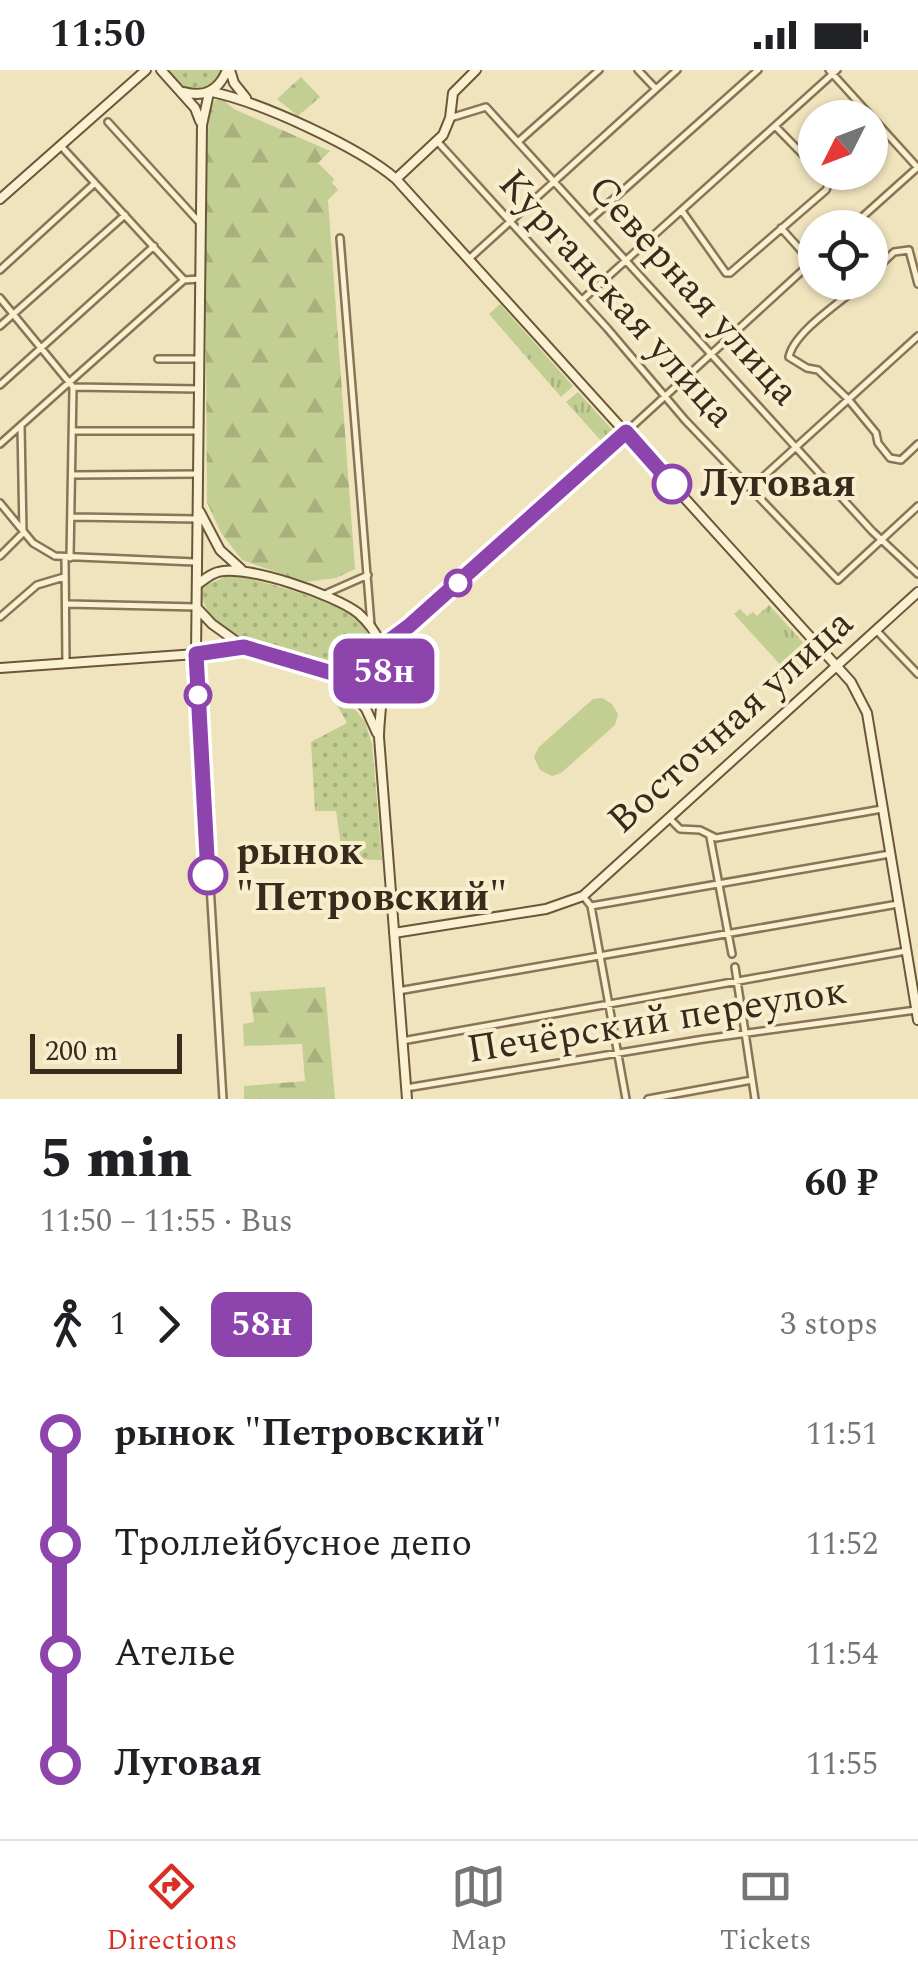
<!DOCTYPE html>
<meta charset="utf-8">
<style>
body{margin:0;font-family:Spectral,serif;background:#f2f2f2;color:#202124;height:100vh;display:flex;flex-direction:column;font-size:38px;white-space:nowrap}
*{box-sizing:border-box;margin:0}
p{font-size:32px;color:#757577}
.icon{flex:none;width:55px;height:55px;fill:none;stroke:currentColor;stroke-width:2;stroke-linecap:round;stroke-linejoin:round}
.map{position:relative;height:1029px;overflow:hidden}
.drawer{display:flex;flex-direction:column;background:#fff;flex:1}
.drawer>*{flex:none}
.badge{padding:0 20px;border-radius:15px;font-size:35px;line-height:65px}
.needle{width:65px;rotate:228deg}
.buttons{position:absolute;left:798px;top:30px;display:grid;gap:20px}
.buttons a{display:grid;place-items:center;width:90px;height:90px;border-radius:50%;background:#fff;box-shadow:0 2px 8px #0004;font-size:50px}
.scale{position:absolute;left:30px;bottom:25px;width:152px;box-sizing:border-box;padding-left:10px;border:5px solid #382b1c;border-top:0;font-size:28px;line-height:35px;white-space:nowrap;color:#382b1c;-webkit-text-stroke:8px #f7eece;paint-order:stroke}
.map>.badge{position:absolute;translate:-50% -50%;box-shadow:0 0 0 5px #fff}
.legs{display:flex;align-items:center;gap:15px;height:110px;padding:0 40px;font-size:32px}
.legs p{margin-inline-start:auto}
.overview{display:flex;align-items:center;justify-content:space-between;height:170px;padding:0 40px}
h1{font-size:55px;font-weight:800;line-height:75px}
ul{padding:0 40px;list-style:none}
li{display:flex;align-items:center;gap:35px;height:110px;font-size:38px}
li i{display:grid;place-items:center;width:15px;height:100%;margin:0 12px;background:currentColor}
li i::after{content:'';width:25px;height:25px;margin:-12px;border:8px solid;border-radius:50%;background:#fff}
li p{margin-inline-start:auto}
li:first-child i{background:linear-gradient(#0000 50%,currentColor 0)}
li:last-child i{background:linear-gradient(currentColor 50%,#0000 0)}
.status{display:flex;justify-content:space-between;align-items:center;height:70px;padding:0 50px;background:#fff;direction:ltr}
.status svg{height:28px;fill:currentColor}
.menu{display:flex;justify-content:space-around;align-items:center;height:140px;border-top:2px solid #e0e0e0;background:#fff;font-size:28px;color:#757577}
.menu a{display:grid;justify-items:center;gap:5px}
.menu .selected{color:#d93025}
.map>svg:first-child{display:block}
.grass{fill:url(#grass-dots)}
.forest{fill:url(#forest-firs)}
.park{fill:url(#park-tufts)}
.garden{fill:#c3ce92}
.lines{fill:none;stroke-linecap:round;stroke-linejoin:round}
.street-casing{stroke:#897556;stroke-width:10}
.secondary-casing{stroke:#6b563a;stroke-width:12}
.street{stroke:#faf1d2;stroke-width:5}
.secondary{stroke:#faf1d2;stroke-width:8}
.line-1-casing{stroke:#fff;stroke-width:22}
.line-1{stroke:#8e44ad;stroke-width:15}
.stop-1-dot{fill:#fff;stroke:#8e44ad;stroke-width:5}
.labels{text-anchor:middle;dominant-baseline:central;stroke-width:8;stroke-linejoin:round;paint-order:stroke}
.street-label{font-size:40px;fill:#382b1c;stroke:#f7eece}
.stop-label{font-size:40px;font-weight:bold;fill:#382b1c;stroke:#f7eece;text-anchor:start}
</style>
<div class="status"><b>11:50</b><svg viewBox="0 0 49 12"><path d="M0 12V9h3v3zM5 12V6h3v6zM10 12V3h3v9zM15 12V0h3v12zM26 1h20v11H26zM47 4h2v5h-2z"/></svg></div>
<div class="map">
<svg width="918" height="1029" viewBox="0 0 918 1029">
<defs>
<pattern id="grass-dots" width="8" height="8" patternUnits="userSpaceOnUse" patternTransform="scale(2.5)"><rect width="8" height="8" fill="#c3ce92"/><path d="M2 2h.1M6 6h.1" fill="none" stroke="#a8b17d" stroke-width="1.8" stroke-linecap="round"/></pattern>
<pattern id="forest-firs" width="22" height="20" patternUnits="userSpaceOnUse" patternTransform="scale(2.5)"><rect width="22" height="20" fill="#c3ce92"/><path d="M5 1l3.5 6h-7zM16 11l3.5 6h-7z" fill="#a8b17d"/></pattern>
<pattern id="park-tufts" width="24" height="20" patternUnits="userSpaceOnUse" patternTransform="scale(2.5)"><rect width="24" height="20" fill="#c3ce92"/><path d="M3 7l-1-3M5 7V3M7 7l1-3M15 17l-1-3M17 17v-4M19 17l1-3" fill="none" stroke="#a8b17d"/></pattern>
</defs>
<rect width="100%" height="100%" fill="#f0e4be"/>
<path class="grass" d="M167 0H223C209 26 181 26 167 0Z
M230 505C253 507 343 534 358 550 370 563 379 585 380 601L374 606 365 607C327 596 191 571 203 516Z
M338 618 365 652 372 674 382 790 343 789 336 741H315L311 672 347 653 331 624Z"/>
<path class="forest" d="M301 7 320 27 298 46 277 29Z
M222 29 234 39 330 81 318 93 334 109 332 113 338 120 328 130 355 499 336 508 305 512 242 490 221 463 207 432 205 144 209 40 215 30Z
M325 917 335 1029H244V1016L305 1011 302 974 244 976 243 954 254 952 250 922Z"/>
<path class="park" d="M500 234 573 316 561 327 489 244Z
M578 322 616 364 605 375 566 332Z
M769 535 820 591 796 612 734 544 740 539 747 546 753 542 757 546Z"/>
<path class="garden" d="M602 628 612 634 618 644 615 655 561 703 552 706 540 700 534 687 539 677 593 629Z"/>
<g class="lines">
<g class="street-casing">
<path id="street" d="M638 0 656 19
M829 0 918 98
M450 48 486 37 872 461 918 504
M108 52 200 153
M775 56 815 97
M437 71 607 258 685 350 838 510 918 436
M519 71 599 0
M60 75 184 210 200 209
M682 141 726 203H730L826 120 828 115 820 102
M591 149 758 0
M781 158 815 196
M850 158 918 97
M340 168 371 555
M470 188 677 0
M0 200 95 113
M870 205 894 182 909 180 918 214
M829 212 842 228
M864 212C844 230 794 261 789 287L807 298 818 300 848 329 876 363 878 373 890 388 901 390 918 374
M0 228 73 317 70 488
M582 230 837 0
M0 256 125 145
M158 289H199
M0 315 154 176
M73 317 199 319
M73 361H199
M626 362 815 189
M0 374 184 210
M73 405 198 404
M751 418 918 266
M0 433 33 473 55 486 195 492
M73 447 198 449
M0 486 23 463 21 356
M65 488 66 594
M325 524 368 505
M68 534 197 537
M0 547 37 515 64 507
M876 560 918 604
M196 584 223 1029
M670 749 680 759 700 760 716 768 882 739
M710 767 732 884
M583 826 591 836 890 784
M591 836 626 1029
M735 897 740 930
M398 921 898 834
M743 949 755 1029
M402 971 906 881
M406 1018 704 969 916 940
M648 1029 752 1010"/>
</g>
<g class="secondary-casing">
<path id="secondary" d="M161 0 195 38 200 51
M230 0 234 13 246 28
M184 22C205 28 219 20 227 0
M212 22C260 32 359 77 396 109L851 612 867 643 918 950
M396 109 443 65 450 48 453 23 476 0
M0 129 146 0
M200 442 220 480 241 499
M198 514C204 510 210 504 218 502 246 494 335 525 358 543 367 551 376 563 381 574 388 593 379 643 379 667L407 1029
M198 539 212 554 244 577 362 611 372 612 383 606
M381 575 409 556 626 362
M196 584 202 55 209 23
M0 598 196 584 244 577
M338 605 366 639 377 663
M394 863 546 839 583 826 918 522"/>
</g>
<use href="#street" class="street"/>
<use href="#secondary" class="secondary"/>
</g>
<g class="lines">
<g class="line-1-casing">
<path id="line-1" d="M208 805 196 584 244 577 356 610 376 611 384 602 382 576 409 556 626 362 672 414"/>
</g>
<use href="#line-1" class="line-1"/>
</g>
<g class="stop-1-dot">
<circle cx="672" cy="414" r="18"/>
<circle cx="458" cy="513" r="12"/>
<circle cx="198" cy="625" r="12"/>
<circle cx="208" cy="805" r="18"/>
</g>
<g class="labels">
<g class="street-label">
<text transform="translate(693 221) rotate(48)">Северная улица</text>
<text transform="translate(616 229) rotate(48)">Курганская улица</text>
<text transform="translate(731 652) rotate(-42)">Восточная улица</text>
<text transform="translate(657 951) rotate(-9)">Печёрский переулок</text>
</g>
<g class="stop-label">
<text x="700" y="414">Луговая</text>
<text x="236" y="782">рынок<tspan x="236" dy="46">"Петровский"</tspan></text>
</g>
</g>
</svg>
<div class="buttons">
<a><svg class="needle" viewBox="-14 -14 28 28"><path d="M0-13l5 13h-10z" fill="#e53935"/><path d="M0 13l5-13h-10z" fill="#757577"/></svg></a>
<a><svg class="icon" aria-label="locate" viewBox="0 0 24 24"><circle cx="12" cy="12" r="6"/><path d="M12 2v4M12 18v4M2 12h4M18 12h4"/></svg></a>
</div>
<div class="scale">200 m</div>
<b class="badge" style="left:384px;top:601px;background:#8e44ad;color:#fff">58н</b>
</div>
<section class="drawer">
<div class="overview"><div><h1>5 min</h1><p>11:50 – 11:55 · Bus</p></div><b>60 ₽</b></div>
<div class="legs"><svg class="icon" aria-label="walk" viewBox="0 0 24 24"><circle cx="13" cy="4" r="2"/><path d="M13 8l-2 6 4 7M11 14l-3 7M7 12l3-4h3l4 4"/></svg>1<svg class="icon" aria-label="forward" viewBox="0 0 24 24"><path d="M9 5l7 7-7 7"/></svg><b class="badge" style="background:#8e44ad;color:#fff">58н</b><p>3 stops</p></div>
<ul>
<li><i style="color:#8e44ad"></i><b>рынок &quot;Петровский&quot;</b><p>11:51</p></li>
<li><i style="color:#8e44ad"></i><span>Троллейбусное депо</span><p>11:52</p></li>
<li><i style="color:#8e44ad"></i><span>Ателье</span><p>11:54</p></li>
<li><i style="color:#8e44ad"></i><b>Луговая</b><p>11:55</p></li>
</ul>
</section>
<nav class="menu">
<a class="selected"><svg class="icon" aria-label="directions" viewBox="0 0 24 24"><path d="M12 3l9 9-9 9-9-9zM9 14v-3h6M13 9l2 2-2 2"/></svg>Directions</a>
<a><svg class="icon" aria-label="map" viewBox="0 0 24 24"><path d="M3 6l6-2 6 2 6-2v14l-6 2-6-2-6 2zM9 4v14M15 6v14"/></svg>Map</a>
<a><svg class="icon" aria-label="tickets" viewBox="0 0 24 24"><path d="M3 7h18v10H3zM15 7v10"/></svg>Tickets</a>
</nav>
